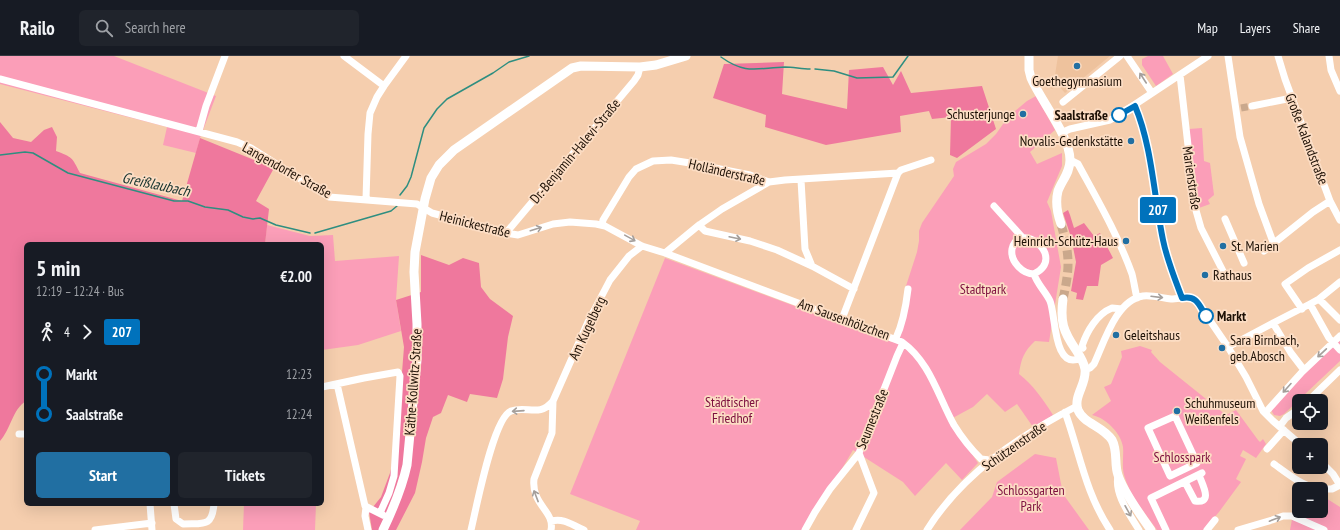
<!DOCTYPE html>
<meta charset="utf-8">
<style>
body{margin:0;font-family:"PT Sans Narrow",sans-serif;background:#20242c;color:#f1f3f6;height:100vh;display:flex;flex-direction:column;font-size:15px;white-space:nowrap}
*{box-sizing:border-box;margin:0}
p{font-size:13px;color:#9ea1a6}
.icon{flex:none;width:22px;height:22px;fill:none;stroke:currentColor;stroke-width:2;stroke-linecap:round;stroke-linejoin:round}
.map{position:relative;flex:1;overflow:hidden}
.panel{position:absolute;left:24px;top:186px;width:300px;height:264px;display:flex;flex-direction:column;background:#171b24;border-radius:6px;box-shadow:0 4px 16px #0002}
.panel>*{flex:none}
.badge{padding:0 8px;border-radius:3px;font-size:14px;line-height:26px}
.fabs{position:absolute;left:1292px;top:338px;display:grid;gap:8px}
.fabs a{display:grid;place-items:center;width:36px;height:36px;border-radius:6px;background:#171b24;box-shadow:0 4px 16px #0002;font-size:20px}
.map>.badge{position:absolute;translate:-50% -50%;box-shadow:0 0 0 2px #fff}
.legs{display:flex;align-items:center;gap:6px;height:44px;padding:0 12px;font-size:13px}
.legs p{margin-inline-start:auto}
.headline{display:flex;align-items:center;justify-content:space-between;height:68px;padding:0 12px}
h1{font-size:22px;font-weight:700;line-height:30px}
.button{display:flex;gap:8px;margin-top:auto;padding:8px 12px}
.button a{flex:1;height:46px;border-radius:6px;background:#216fa2;color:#fff;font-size:16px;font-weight:700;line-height:46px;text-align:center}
.button a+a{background:#20242c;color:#f1f3f6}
ul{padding:0 12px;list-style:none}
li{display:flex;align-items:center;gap:14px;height:40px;font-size:15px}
li i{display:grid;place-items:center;width:6px;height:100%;margin:0 5px;background:currentColor}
li i::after{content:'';width:10px;height:10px;margin:-5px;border:3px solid;border-radius:50%;background:#171b24}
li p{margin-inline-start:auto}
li:first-child i{background:linear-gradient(#0000 50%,currentColor 0)}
li:last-child i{background:linear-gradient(currentColor 50%,#0000 0)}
header{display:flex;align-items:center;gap:24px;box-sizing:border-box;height:56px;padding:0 20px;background:#171b24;border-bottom:1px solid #363941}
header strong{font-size:19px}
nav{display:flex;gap:22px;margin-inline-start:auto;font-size:14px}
.search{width:280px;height:36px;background:#20242c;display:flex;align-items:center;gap:10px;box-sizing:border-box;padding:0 14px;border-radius:6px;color:#9ea1a6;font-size:15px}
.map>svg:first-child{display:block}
.built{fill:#eec29d}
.green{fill:#fb9eb8}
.forest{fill:#ef789d}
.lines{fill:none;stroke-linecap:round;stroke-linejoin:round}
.stream{stroke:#2e8e80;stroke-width:1.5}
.minor-tunnel{stroke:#caa88c;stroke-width:7;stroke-dasharray:7 3.5;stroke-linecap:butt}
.major-tunnel{stroke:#caa88c;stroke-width:9;stroke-dasharray:9 4.5;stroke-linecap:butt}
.minor{stroke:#fff;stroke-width:7}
.major{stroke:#fff;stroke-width:9}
.oneway{stroke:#a59f9b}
.line-1-casing{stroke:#fff;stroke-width:9}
.line-1{stroke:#0072bc;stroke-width:6}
.poi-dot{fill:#216fa2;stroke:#fcddc4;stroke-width:1.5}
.stop-1-dot{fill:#fff;stroke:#0072bc;stroke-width:2}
.labels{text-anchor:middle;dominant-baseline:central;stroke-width:3.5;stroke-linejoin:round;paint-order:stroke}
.poi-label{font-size:14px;fill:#1d1005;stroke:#fcddc4;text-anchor:start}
.stop-label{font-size:14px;font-weight:bold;fill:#1d1005;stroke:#fcddc4;text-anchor:end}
.street-label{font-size:14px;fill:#1d1005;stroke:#fcddc4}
.park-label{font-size:14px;fill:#7c0e3e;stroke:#fcddc4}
.water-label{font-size:15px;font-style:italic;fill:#13312c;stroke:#fcddc4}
</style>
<header>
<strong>Railo</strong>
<div class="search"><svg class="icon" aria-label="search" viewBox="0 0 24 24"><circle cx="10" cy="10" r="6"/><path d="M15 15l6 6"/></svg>Search here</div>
<nav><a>Map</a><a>Layers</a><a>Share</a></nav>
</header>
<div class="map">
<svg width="1340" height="474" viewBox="0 0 1340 474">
<rect width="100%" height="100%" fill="#f5ceae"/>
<path class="built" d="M1058 0H1110L1065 37 1057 28 1052 33 1043 26 1055 19Z"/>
<path class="green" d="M0 0H114L216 40 200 82 196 97 163 89 167 71 0 28Z
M1148 0H1163L1173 18 1156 30 1142 9V3Z
M1036 40 1055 74 1030 96 1037 108 1062 97V110L1047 146 1051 155 1061 211 1049 286 1035 285C1024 295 1021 303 1019 318 1033 329 1043 343 1053 359L1033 371 1017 348 1005 356 987 338 973 351 949 364 978 407 962 424 946 407 915 440 903 426 853 394 806 474H636L640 465 570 438 665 202 892 286 900 263 906 230 917 196 919 185V175L922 167 954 120 953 113 956 106 986 88 996 78 1008 61 1027 45Z
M1202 72 1204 105 1210 107 1214 139 1208 144 1210 148 1199 152 1193 114 1189 73Z
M267 169 310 180 333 179 335 205 399 200 396 244 401 275 358 289 322 294V188H265Z
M1340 284V305L1284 358 1280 360 1274 359 1271 354 1292 328Z
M1140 290 1152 294 1151 296 1160 306 1226 359 1236 354 1258 384 1260 386 1263 383 1266 388 1256 402 1243 394 1240 400 1246 403 1236 423 1241 426 1219 456 1203 474H1157C1146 458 1131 441 1125 422 1121 412 1124 401 1123 391 1121 377 1106 362 1092 359L1111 345 1104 331 1111 328 1122 301 1121 295Z
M1035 398 1056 402 1063 438 1089 474H960L992 441 997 426Z
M1299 426 1310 433H1299V455H1321V439L1340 451V474H1290Z
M244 448H316L315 474H243Z"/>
<path class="forest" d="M784 6 782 38 847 53 849 14 883 11 893 29 901 15 911 37 982 30 996 73 957 102 950 99 951 61 932 63 929 55 900 60 901 76 826 89 765 71 766 59 713 42 724 8Z
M0 66 13 82 31 86 44 74 52 71 57 81 56 95C72 101 72 101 80 117L182 145 200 82 274 112 256 145 269 153 265 188H26V345C12 354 11 373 0 385Z
M1068 154 1070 159 1074 172 1084 167 1094 180 1100 177 1113 202 1101 209 1098 230H1087L1083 244 1076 243 1077 237 1071 235 1076 206 1071 181 1063 157Z
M421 199 449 209 463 202 479 207 481 231 490 243 513 260 508 281 503 323 497 342 470 338 467 346 448 339 441 357 433 361 426 382 422 406 415 437 396 474H372L369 456 381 441 390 417 396 393 404 291 396 244 421 236Z"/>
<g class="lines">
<path class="stream" d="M721 1C746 19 757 12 785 11 793 11 802 13 810 13
M815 13 834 15 857 22 893 21 908 0
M0 99 25 96 33 97 68 117 174 145H188L205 151 228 154 243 161 253 163 260 162 276 169 310 177
M400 139 407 130 411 121 424 72 437 53 447 43 493 17 509 6 529 0
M315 177 391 155 397 150"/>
<path class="minor-tunnel" d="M1241 52 1252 50"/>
<path class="major-tunnel" d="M1061 168C1070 200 1070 211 1063 243"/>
<path class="minor" d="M344 0 384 30
M1127 0 1152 37
M1228 0 1240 81 1259 148 1273 186
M1278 0 1285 23 1330 145 1340 164
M1329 0 1331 14 1340 35
M1180 19 1195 151 1201 172 1225 219
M0 23 237 86 251 92 329 141 417 148 432 157 506 177 518 179 553 168 570 166 596 168 605 170 642 190 665 197 902 286C930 306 938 340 954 369 962 382 971 393 981 403L990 404
M1063 46 1120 0
M1135 50C1152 90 1154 141 1163 184 1167 204 1175 223 1182 242
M1252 50 1292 42
M199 75 206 50 225 0
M1061 77 1070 73 1110 64 1119 59 1208 0
M1070 104 1078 108C1097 143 1118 179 1132 218 1134 226 1135 234 1137 242
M801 124 805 193 812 210
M366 143 368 78 370 57 377 41 384 30 406 0
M994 150 1023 182
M1225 163 1244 207
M602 169 603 164 629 121 636 113 653 105 671 104 690 107 750 119 769 126 785 124 898 117 901 114 931 104
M699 169 705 175 750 185 777 194 812 210 854 233
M506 177 634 25 638 19 640 11
M1264 195 1313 156 1330 145
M665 197 699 169 722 153 769 126
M1034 218C1023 218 1010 206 1012 193 1019 163 1068 201 1034 218 1037 228 1046 236 1050 245 1056 259 1053 315 1081 302
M1319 243 1340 264
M1310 248 1329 282 1340 294
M1302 253 1285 228 1308 212 1340 194
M842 263 898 117
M1273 267 1291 297 1304 314
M896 282C903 267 906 250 908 233
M1228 291 1273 267 1310 248 1319 243 1340 226
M1083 292 1082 290C1087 275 1097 258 1112 252L1122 253
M1085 313 1090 312 1094 308C1104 287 1116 244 1143 240 1153 239 1162 242 1171 243 1177 243 1184 241 1190 241L1196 244 1228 291 1246 321 1263 355 1273 365 1301 389
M337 328 365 450 383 459
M322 331 364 322 398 316 400 320 394 420 389 437 380 457
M1308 345 1340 314
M1065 356C1080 398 1085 436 1110 474
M1265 357 1302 316 1340 280
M1175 360 1197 407 1170 420 1148 372Z
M1280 370 1286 362 1299 353
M19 378H26
M1267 393 1284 374
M1321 406 1333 418 1340 429
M1274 408C1288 418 1301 429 1318 433
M1118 420C1114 438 1130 459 1139 474
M1185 426 1195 445C1214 448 1202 428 1199 419
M1321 433H1332L1340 429
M150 448 152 474
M174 448 176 463 183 468C203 467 212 472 214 448
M366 451 365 460 368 474
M551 465C566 462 571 469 584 474
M95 474 152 467
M471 474C476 454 493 362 511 355 527 349 539 362 553 345
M551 474C555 455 531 449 534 423L552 377 553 345 588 266 610 224 629 200 642 190
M805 474 815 456 830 433 859 397 897 300 903 287
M856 474 874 437 859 397
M927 474C962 418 1019 380 1077 350
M1166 474 1151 442 1202 417
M1207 474 1215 464
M1238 474 1272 464 1283 460H1292L1324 474"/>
<path class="major" d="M1029 0V14L1031 22C1041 45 1070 80 1070 104 1070 117 1062 124 1058 135 1055 147 1057 157 1061 168
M1063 243C1060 266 1063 275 1076 294 1080 300 1084 306 1085 313 1087 328 1073 340 1078 354 1084 368 1103 370 1112 384 1118 395 1114 408 1118 419 1123 435 1141 460 1151 474
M383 474C393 453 402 432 407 409L417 304V268L414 216 415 196 425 143 431 122 439 109 454 94 572 12 581 10 640 11 656 9 686 0"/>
</g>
<defs><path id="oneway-shaft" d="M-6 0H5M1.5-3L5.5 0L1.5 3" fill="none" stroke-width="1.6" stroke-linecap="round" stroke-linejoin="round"/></defs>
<g class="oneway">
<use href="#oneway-shaft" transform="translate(1143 22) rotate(-123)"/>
<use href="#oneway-shaft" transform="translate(536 173) rotate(-17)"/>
<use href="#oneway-shaft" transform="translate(630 182) rotate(29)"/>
<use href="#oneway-shaft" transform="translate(735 182) rotate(12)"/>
<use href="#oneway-shaft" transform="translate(1157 241) rotate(7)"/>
<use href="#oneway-shaft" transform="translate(1322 297) rotate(137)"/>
<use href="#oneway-shaft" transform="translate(1287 332) rotate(132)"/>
<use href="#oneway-shaft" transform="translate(518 355) rotate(176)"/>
<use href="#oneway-shaft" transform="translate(536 440) rotate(-111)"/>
<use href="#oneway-shaft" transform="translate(1128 455) rotate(61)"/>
<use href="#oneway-shaft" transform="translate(1275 463) rotate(-21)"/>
</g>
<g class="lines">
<g class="line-1-casing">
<path id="line-1" d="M1119 59 1135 50C1152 90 1154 141 1163 184 1167 204 1175 223 1182 242 1197 239 1199 249 1206 260"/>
</g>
<use href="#line-1" class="line-1"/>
</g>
<g class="poi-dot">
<circle cx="1077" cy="10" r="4"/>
<circle cx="1023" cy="58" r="4"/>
<circle cx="1131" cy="85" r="4"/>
<circle cx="1126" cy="185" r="4"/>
<circle cx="1223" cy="190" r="4"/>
<circle cx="1205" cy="219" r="4"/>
<circle cx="1116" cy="279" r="4"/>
<circle cx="1222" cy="292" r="4"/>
<circle cx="1177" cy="355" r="4"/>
</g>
<g class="stop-1-dot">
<circle cx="1119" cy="59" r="7"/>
<circle cx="1206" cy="260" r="7"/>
</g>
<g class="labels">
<g class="poi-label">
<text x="1077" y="25" text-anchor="middle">Goethegymnasium</text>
<text x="1015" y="58" text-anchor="end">Schusterjunge</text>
<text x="1123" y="85" text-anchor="end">Novalis-Gedenkstätte</text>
<text x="1118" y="185" text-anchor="end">Heinrich-Schütz-Haus</text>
<text x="1231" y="190">St. Marien</text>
<text x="1213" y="219">Rathaus</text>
<text x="1124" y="279">Geleitshaus</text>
<text x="1230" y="284">Sara Birnbach,<tspan x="1230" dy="16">geb.Abosch</tspan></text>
<text x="1185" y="347">Schuhmuseum<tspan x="1185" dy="16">Weißenfels</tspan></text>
</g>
<g class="stop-label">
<text x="1108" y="59">Saalstraße</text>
<text x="1217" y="260" text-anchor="start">Markt</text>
</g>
<g class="street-label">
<text transform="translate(1307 83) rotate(69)">Große Kalandstraße</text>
<text transform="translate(575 95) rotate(-50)">Dr.-Benjamin-Halevi-Straße</text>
<text transform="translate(287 114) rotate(29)">Langendorfer Straße</text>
<text transform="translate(727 116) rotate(13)">Holländerstraße</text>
<text transform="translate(1192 122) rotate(82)">Marienstraße</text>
<text transform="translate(475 168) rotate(14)">Heinickestraße</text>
<text transform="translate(844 263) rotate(20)">Am Sausenhölzchen</text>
<text transform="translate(587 272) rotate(-65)">Am Kugelberg</text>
<text transform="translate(413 326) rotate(-86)">Käthe-Kollwitz-Straße</text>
<text transform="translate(872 363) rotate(-68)">Seumestraße</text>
<text transform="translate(1014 390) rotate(-35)">Schützenstraße</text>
</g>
<g class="park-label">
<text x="983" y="233">Stadtpark</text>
<text x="732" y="346">Städtischer<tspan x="732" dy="16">Friedhof</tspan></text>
<text x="1182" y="401">Schlosspark</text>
<text x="1031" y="434">Schlossgarten<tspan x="1031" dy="16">Park</tspan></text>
</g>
<g class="water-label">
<text transform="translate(156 128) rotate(12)">Greißlaubach</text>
</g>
</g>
</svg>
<div class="fabs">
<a><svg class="icon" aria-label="locate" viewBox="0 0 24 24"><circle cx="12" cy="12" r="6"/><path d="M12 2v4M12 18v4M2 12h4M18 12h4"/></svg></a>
<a>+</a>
<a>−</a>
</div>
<b class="badge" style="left:1158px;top:154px;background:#0072bc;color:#fff">207</b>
<section class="panel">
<div class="headline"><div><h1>5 min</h1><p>12:19 – 12:24 · Bus</p></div><b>€2.00</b></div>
<div class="legs"><svg class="icon" aria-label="walk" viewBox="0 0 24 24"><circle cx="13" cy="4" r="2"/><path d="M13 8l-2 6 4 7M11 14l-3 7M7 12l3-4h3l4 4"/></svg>4<svg class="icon" aria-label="forward" viewBox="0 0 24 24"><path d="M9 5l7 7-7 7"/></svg><b class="badge" style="background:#0072bc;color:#fff">207</b></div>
<ul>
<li><i style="color:#0072bc"></i><b>Markt</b><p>12:23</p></li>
<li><i style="color:#0072bc"></i><b>Saalstraße</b><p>12:24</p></li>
</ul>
<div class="button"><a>Start</a><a>Tickets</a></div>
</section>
</div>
